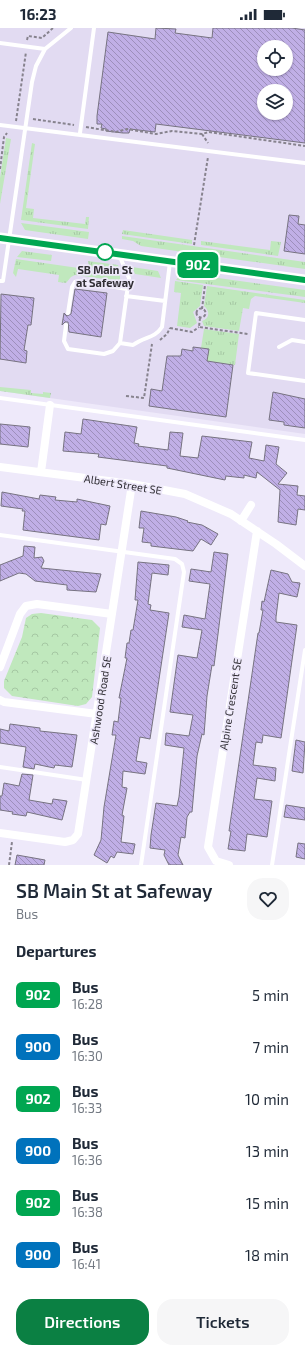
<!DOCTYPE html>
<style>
body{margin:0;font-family:"Exo 2",sans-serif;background:#f6f6f7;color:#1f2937;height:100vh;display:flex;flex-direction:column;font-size:15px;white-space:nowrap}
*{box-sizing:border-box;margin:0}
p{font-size:13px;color:#747a83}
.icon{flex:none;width:22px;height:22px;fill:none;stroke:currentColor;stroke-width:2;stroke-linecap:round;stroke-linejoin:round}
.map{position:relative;height:837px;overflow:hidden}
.side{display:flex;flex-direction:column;background:#fff;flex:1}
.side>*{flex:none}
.badge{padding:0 8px;border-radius:6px;font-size:14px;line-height:26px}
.fabs{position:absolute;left:257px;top:12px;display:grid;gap:8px}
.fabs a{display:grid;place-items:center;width:36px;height:36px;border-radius:50%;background:#fff;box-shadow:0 1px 3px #0004;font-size:20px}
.map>.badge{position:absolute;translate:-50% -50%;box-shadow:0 0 0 2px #fff}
h2{padding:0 16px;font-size:15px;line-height:36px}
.round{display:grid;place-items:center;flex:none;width:42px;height:42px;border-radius:16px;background:#f6f6f7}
.overview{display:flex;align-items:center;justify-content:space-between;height:68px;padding:0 16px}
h1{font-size:19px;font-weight:600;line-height:30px}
.primary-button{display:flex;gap:8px;margin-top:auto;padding:8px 16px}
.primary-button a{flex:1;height:46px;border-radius:16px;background:#0b8043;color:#fff;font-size:16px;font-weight:600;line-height:46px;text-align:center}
.primary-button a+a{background:#f6f6f7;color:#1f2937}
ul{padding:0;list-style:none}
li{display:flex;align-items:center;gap:12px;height:52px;padding:0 16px}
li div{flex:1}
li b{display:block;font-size:15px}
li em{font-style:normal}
li .badge{min-width:44px;font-weight:700;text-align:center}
.status{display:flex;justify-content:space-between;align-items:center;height:28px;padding:0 20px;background:#fff;direction:ltr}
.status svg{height:11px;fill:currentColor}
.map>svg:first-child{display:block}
.built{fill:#e2dbf2;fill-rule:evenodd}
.grass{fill:url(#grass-tufts)}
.park{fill:url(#park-crowns)}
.building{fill:url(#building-back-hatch);stroke:#777381;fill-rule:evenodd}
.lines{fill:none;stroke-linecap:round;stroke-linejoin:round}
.path{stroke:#87838e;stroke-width:2;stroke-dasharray:3 2;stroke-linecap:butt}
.service{stroke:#fff;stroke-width:4}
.minor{stroke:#fff;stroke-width:8}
.secondary{stroke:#fff;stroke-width:11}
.line-casing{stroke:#fff;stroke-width:9}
.line{stroke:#00a651;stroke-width:6}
.stop-dot{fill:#fff;stroke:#00a651;stroke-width:2}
.labels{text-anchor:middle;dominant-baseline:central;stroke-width:3.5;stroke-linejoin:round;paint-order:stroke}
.stop-label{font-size:11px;font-weight:bold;fill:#312f35;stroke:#eee9fa}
.street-label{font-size:11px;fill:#312f35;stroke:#eee9fa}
</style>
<div class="status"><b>16:23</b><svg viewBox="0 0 49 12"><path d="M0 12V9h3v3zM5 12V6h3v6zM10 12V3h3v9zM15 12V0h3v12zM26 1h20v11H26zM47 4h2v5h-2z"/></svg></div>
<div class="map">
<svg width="305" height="837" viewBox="0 0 305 837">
<defs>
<pattern id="grass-tufts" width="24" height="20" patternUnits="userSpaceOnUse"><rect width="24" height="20" fill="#c0e8bd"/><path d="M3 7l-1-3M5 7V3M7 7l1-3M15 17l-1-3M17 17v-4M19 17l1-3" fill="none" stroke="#a5c7a3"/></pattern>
<pattern id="park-crowns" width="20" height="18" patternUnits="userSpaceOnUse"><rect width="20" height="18" fill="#c0e8bd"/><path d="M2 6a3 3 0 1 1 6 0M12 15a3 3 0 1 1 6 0" fill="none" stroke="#a5c7a3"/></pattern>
<pattern id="building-back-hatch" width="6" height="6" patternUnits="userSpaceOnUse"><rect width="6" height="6" fill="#c0afe6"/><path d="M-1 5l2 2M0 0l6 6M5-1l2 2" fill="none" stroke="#9d8fbb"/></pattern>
</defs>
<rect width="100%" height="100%" fill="#eee9fa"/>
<path class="built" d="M0 0H305V406L0 363ZM264 19H286V41H264ZM264 63H286V85H264Z"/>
<path class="grass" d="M6 110 11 111 0 176V150Z
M32 115 35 116 26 180 34 181 33 190 85 196 86 189H89L88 201 21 192Z
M21 195 89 204 88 211 25 202Z
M123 202 192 212V216L122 206Z
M122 208 305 234V241L141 218 133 213 122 211Z
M201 213 270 222 271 213 281 214 278 228 201 217Z
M22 223 52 227 51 233 17 229Z
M16 231 120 246V253L75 247 71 249 66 255 58 254 59 247 18 241 16 249 13 245Z
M88 233 118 237 121 244 89 239Z
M132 239 158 243 161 250 135 246Z
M182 245 305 262V269L176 252Z
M175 253 203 257 200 278 193 284 197 295 190 300 177 298 181 265 174 264Z
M207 258 305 272V275L255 268 251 271 249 281 243 280 239 303 204 298 202 293C210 290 210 283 204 278Z
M204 301 239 306 235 337 207 333 209 321 201 320Z
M0 359 31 362V365L43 366V364L51 365 50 370 0 363Z"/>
<path class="park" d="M41 585 92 592 100 600 92 669 86 676 78 678 12 668 4 660V653L22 609 26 590 32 586Z"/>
<path class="building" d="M156 0 176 1 175 5 212 10 213 0H292L305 2V115L156 96 155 104 130 101 129 105H123L106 103V101L101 100 102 96H97V88L108 4 155 11ZM264 19H286V41H264ZM264 63H286V85H264Z
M289 187 299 188 298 196 305 197V226L284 223Z
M75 261 107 265 101 309 69 304 68 294H65L62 297 64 285 67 288 71 286Z
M1 266 34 270 31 297H28L24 322 27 323 26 335 0 331Z
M193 319 209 321 207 333 233 337 226 389 149 378 151 361 162 363 167 328H181L182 321 193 323Z
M273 364 305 371V400L284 397V394L269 392Z
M83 391 137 399 134 415 139 416 138 418 168 422 170 404 183 405 180 428 198 430 202 408 252 414 249 430 264 433 266 417 279 419 276 436 287 445 278 456 298 458 297 467 305 468V482L298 481 296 497 278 494 280 462 257 444 256 450 244 447V450L226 448 225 452 167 440V438L98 429 99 426 63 423 65 404 81 406Z
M0 396 30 399 28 419 0 416Z
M2 464 39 471 40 467 56 469 55 472 77 474V471L110 478 106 497 101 496 99 512 23 502 25 483H22L23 481 1 478Z
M141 483 176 489 188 493 187 494 202 497 218 506 211 517 201 511 193 523 151 518V515L142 514 144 500H139Z
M24 518 35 519 34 530 42 529 44 533 41 540 101 546 96 564 67 562V557L35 553 26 546 19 545 0 553V537L23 528Z
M214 524 228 526 214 638 212 637 207 668 204 707 202 706 197 728 192 784H190L187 789 185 810 181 809 178 827 183 837H169L164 827 165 822 150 820 151 807 156 775 177 778 179 769 184 720 165 717 166 705 189 708 193 687 170 684 178 627 197 630 202 602 182 599 184 587 205 591 210 556 189 553 191 541 211 544Z
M138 534 169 537 168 547 152 545 148 576 151 577 150 582 169 585 150 711 140 709 136 733 147 735 145 746 123 743 122 759 127 760 122 787 124 788 121 814 135 816 133 826 117 824 114 830 111 828 107 835 94 827 101 812 104 779 116 707H112L114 693 118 694 121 670H119L127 630H125L127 615H129L131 602H133L138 572H135Z
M271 542 288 546 292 554 300 555 297 569 279 565 276 589V594L297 597 281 710 263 707 262 715 256 714 253 737 276 740 275 753 257 750 254 771 272 773 267 809 247 806 245 823 228 821 231 803H229L258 605H259L263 582H261L262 573 264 574Z
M10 696 40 700V703L77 707 72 739 55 737 54 740 35 736 34 741 23 739 26 719 0 715V701L9 703Z
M296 712 305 714 303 745 292 743Z
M22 746 33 747 29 772 52 776 53 771 67 773 62 792 27 784 26 788 12 786 13 784 0 782V768H2L4 755 19 758Z
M286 777 305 780V792L284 789Z
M298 815 305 816V831L296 829Z
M17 827 45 832 44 837H15Z"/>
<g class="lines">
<path class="path" d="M27 12 28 8 42 10 53 0
M33 91 74 97
M16 93 26 24
M86 99 116 104 127 101 156 106 172 103 202 106 209 104 305 118
M202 106 208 115
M0 141 4 109 7 105
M194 217 208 129
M196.5 285a4.5 4.5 0 1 1 9 0a4.5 4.5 0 1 1-9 0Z
M202 281 205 257
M200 290 199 299 248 306
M170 300 192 304 199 299
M160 312 167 306 170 300
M126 368 144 370 152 316
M9 837 12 814"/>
<path class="service" d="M0 15 45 21 36 38 32 54 3 253H0
M45 21 71 0
M0 97 305 135
M80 105 94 0
M126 268 165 273
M68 285 72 259 75 254 79 253 127 261
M305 292 256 285 248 345 305 353
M66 297 64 313 68 321 104 326 113 323 120 315 129 250 120 229
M120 315 133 317C145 308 154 311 162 299L170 234
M279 319 292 312 305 314
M0 370 305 412
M0 507 175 531 182 536 184 544 141 837
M0 739 87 752
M272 837 305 622"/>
<path class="minor" d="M0 439 132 456 185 466 231 486 276 516 305 538
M41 444 50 377
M241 493 251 477
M0 639 20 586 26 578 37 576 112 586
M0 672 4 674 97 686
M0 805 65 814 73 812 78 806 132 456
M229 837 216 833 208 819 257 503"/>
<path class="secondary" d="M0 210 305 252"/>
</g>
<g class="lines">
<g class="line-casing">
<path id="line" d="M0 210 305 252"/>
</g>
<use href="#line" class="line"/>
</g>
<circle class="stop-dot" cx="105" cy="224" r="8"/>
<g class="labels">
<g class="stop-label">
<text x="105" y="241">SB Main St<tspan x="105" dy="13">at Safeway</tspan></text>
</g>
<g class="street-label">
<text transform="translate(123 456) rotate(9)">Albert Street SE</text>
<text transform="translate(100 672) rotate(-81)">Ashwood Road SE</text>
<text transform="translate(230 676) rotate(-81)">Alpine Crescent SE</text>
</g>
</g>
</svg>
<div class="fabs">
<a><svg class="icon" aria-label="locate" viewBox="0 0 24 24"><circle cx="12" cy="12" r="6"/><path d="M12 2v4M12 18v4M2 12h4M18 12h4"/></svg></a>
<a><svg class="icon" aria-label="layers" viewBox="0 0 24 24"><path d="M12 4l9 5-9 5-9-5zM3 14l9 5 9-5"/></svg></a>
</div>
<b class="badge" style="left:198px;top:237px;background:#00a651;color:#fff">902</b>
</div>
<section class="side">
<div class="overview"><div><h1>SB Main St at Safeway</h1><p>Bus</p></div><a class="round"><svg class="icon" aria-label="heart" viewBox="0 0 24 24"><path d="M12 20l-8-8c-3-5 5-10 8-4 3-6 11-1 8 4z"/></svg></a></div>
<h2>Departures</h2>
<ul>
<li><span class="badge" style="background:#00a651;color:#fff">902</span><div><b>Bus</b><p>16:28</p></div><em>5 min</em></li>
<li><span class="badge" style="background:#0072bc;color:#fff">900</span><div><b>Bus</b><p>16:30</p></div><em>7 min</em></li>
<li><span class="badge" style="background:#00a651;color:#fff">902</span><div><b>Bus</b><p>16:33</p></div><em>10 min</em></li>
<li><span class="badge" style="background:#0072bc;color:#fff">900</span><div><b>Bus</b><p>16:36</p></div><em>13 min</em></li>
<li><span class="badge" style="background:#00a651;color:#fff">902</span><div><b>Bus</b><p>16:38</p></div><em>15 min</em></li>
<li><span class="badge" style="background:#0072bc;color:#fff">900</span><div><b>Bus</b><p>16:41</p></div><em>18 min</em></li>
</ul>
<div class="primary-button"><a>Directions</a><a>Tickets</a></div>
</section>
